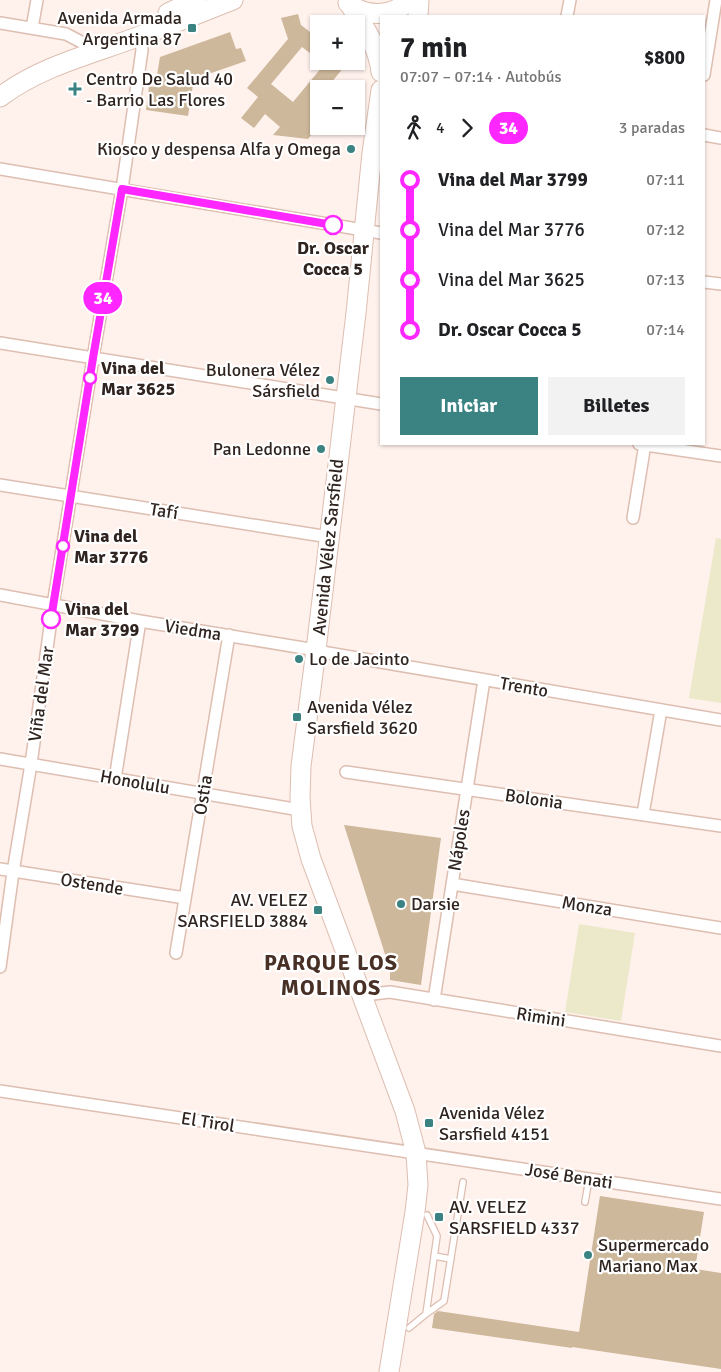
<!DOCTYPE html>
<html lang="es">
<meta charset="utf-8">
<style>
body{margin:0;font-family:Signika,sans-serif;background:#f2f2f2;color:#202124;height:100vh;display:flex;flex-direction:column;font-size:19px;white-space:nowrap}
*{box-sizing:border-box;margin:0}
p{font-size:16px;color:#757577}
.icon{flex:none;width:28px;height:28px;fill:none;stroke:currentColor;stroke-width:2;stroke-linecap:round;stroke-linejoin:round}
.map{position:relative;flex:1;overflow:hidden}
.drawer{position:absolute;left:380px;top:15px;width:325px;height:430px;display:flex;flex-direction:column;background:#fff;border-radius:0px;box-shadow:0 1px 4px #0004}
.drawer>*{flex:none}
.badge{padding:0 10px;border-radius:16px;font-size:18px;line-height:32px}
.tools{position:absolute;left:310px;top:15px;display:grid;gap:10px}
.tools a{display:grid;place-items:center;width:55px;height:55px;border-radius:0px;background:#fff;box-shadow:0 1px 4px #0004;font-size:25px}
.map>.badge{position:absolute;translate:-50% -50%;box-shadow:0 0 0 2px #fff}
.legs{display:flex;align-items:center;gap:8px;height:55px;padding:0 20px;font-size:16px}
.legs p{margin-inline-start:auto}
.headline{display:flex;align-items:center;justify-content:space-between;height:85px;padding:0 20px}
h1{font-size:28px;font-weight:700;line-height:38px}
.button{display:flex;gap:10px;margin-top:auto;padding:10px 20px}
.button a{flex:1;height:58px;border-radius:0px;background:#3b8382;color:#fff;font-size:20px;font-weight:700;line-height:58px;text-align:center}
.button a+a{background:#f2f2f2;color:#202124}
ul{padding:0 20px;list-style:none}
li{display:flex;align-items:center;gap:18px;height:50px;font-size:19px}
li i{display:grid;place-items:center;width:8px;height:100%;margin:0 6px;background:currentColor}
li i::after{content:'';width:12px;height:12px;margin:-6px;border:4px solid;border-radius:50%;background:#fff}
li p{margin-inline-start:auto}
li:first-child i{background:linear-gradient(#0000 50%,currentColor 0)}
li:last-child i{background:linear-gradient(currentColor 50%,#0000 0)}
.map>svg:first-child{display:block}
.green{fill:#ebe9c9}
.building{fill:#ceb89b}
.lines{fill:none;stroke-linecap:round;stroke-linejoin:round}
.lane-casing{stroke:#ddbeb1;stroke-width:8}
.street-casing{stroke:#ddbeb1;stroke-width:14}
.primary-casing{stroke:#ddbeb1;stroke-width:21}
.lane{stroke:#fff;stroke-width:5.5}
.street{stroke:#fff;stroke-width:11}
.primary{stroke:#fff;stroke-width:19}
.line-1-casing{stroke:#fff;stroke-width:11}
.line-1{stroke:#fe27ff;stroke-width:8}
.poi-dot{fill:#3b8382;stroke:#fff;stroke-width:2}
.stop-1-dot{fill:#fff;stroke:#fe27ff;stroke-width:2.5}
.labels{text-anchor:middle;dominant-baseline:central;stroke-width:4.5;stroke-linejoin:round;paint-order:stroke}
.poi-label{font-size:18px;fill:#2f241f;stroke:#fff;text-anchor:start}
.stop-label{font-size:18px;font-weight:bold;fill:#2f241f;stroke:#fff;text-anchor:start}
.street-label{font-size:18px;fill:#2f241f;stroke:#fff}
.district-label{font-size:22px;font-weight:bold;letter-spacing:1px;fill:#493026;stroke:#fff}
</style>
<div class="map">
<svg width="721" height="1372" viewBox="0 0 721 1372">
<rect width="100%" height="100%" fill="#fff1ec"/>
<path class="green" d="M716 538 721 539V703L689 698Z
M579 924 635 933 621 1021 565 1012Z"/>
<path class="building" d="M298 14 301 25 319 39V60L302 47 271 84 293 102 327 61H349L326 89H319V127L308 139 273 135 280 127 265 114 254 128 241 118 258 97 247 88 288 39 281 18Z
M230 32 236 49 241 48 246 61 194 79 188 116 146 110 149 86 155 87 160 57Z
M344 825 441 838 421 985 390 980V970Z
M600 1196 704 1212 695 1269 721 1273V1369L572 1347V1348L432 1328 434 1314 438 1311 579 1332Z"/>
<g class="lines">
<g class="lane-casing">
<path id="lane" d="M585 1202 589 1179
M434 1256 451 1259
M426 1314 437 1236 427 1215
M409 1328 426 1314 444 1301 463 1182"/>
</g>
<g class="street-casing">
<path id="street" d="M567 16 570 0
M0 23 66 34 87 45 92 53
M32 28 37 0
M704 75 716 0
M704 135 721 138
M0 169 381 233
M704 282 721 284
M0 343 381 404
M639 444 721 456
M0 485 329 537
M633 518 645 444
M0 595 140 621 316 650 328 653 721 720
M0 759 300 810
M346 772 721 826
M115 779 140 621
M643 814 661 710
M0 869 185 898
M452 884 721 928
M176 953 229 635
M0 967 13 872 31 764 53 605 93 358 122 189 142 50 140 36
M362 996 373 994 390 992 721 1046
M434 1000 484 680
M0 1091 589 1179 721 1199"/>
</g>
<g class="primary-casing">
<path id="primary" d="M348 3C367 18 392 17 410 0
M350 5C364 26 378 46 381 72
M168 13 196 0
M418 16 419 0
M381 90 372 153 356 313 316 650 301 766 300 798 302 826 311 859 405 1111 416 1153 418 1185 415 1212 389 1372
M0 97C41 66 92 54 140 36 171 25 202 12 233 0"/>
</g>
<use href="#lane" class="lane"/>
<use href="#street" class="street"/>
<use href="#primary" class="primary"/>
</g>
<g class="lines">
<g class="line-1-casing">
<path id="line-1" d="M51 619 93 358 122 189 333 225"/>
</g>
<use href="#line-1" class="line-1"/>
</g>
<g class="poi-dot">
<rect x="187" y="23" width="10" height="10" rx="2.5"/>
<path d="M72.5 81.5h5v5h5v5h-5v5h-5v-5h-5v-5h5z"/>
<circle cx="351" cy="149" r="5"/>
<circle cx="330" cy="380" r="5"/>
<circle cx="321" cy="449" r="5"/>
<circle cx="299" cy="659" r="5"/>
<rect x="292" y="712" width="10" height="10" rx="2.5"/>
<circle cx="401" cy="904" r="5"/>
<rect x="313" y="905" width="10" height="10" rx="2.5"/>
<rect x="424" y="1118" width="10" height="10" rx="2.5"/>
<rect x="434" y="1212" width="10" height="10" rx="2.5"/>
<circle cx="588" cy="1255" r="5"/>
</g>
<g class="stop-1-dot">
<circle cx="333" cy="225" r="9"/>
<circle cx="90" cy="378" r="6"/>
<circle cx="63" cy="546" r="6"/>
<circle cx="51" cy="619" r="9"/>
</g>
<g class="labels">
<g class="poi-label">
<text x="182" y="18" text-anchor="end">Avenida Armada<tspan x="182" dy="21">Argentina 87</tspan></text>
<text x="86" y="79">Centro De Salud 40<tspan x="86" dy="21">- Barrio Las Flores</tspan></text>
<text x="341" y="149" text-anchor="end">Kiosco y despensa Alfa y Omega</text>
<text x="320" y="370" text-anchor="end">Bulonera Vélez<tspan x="320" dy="21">Sársfield</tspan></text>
<text x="311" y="449" text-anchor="end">Pan Ledonne</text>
<text x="309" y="659">Lo de Jacinto</text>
<text x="307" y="707">Avenida Vélez<tspan x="307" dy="21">Sarsfield 3620</tspan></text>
<text x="308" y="900" text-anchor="end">AV. VELEZ<tspan x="308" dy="21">SARSFIELD 3884</tspan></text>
<text x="411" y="904">Darsie</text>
<text x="439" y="1113">Avenida Vélez<tspan x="439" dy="21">Sarsfield 4151</tspan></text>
<text x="449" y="1207">AV. VELEZ<tspan x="449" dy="21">SARSFIELD 4337</tspan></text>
<text x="598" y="1245">Supermercado<tspan x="598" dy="21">Mariano Max</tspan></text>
</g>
<g class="stop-label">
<text x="333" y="248" text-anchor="middle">Dr. Oscar<tspan x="333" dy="21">Cocca 5</tspan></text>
<text x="101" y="368">Vina del<tspan x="101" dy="21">Mar 3625</tspan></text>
<text x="74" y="536">Vina del<tspan x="74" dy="21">Mar 3776</tspan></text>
<text x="65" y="609">Vina del<tspan x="65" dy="21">Mar 3799</tspan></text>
</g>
<g class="street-label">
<text transform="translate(164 511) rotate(9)">Tafí</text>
<text transform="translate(328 547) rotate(-84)">Avenida Vélez Sarsfield</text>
<text transform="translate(193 630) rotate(9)">Viedma</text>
<text transform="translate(524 687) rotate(10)">Trento</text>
<text transform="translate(41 694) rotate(-82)">Viña del Mar</text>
<text transform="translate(135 782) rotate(10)">Honolulu</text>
<text transform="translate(203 795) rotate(-81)">Ostia</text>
<text transform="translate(534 799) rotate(8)">Bolonia</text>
<text transform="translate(459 840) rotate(-81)">Nápoles</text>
<text transform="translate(92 884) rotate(9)">Ostende</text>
<text transform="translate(587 906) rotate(9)">Monza</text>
<text transform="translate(541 1017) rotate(9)">Rimini</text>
<text transform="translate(208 1122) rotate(9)">El Tirol</text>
<text transform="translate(569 1176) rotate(9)">José Benati</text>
</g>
<g class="district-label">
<text x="331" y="962">PARQUE LOS<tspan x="331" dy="25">MOLINOS</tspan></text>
</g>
</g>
</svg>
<div class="tools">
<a>+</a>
<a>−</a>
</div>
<b class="badge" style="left:103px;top:298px;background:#fe27ff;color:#fff">34</b>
<section class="drawer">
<div class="headline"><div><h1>7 min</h1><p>07:07 – 07:14 · Autobús</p></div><b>$800</b></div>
<div class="legs"><svg class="icon" aria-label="walk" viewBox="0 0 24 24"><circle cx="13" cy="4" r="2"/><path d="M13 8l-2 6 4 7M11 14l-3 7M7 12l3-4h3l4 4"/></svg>4<svg class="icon" aria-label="forward" viewBox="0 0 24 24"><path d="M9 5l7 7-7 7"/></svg><b class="badge" style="background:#fe27ff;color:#fff">34</b><p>3 paradas</p></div>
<ul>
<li><i style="color:#fe27ff"></i><b>Vina del Mar 3799</b><p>07:11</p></li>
<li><i style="color:#fe27ff"></i><span>Vina del Mar 3776</span><p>07:12</p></li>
<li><i style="color:#fe27ff"></i><span>Vina del Mar 3625</span><p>07:13</p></li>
<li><i style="color:#fe27ff"></i><b>Dr. Oscar Cocca 5</b><p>07:14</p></li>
</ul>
<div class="button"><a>Iniciar</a><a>Billetes</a></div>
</section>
</div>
